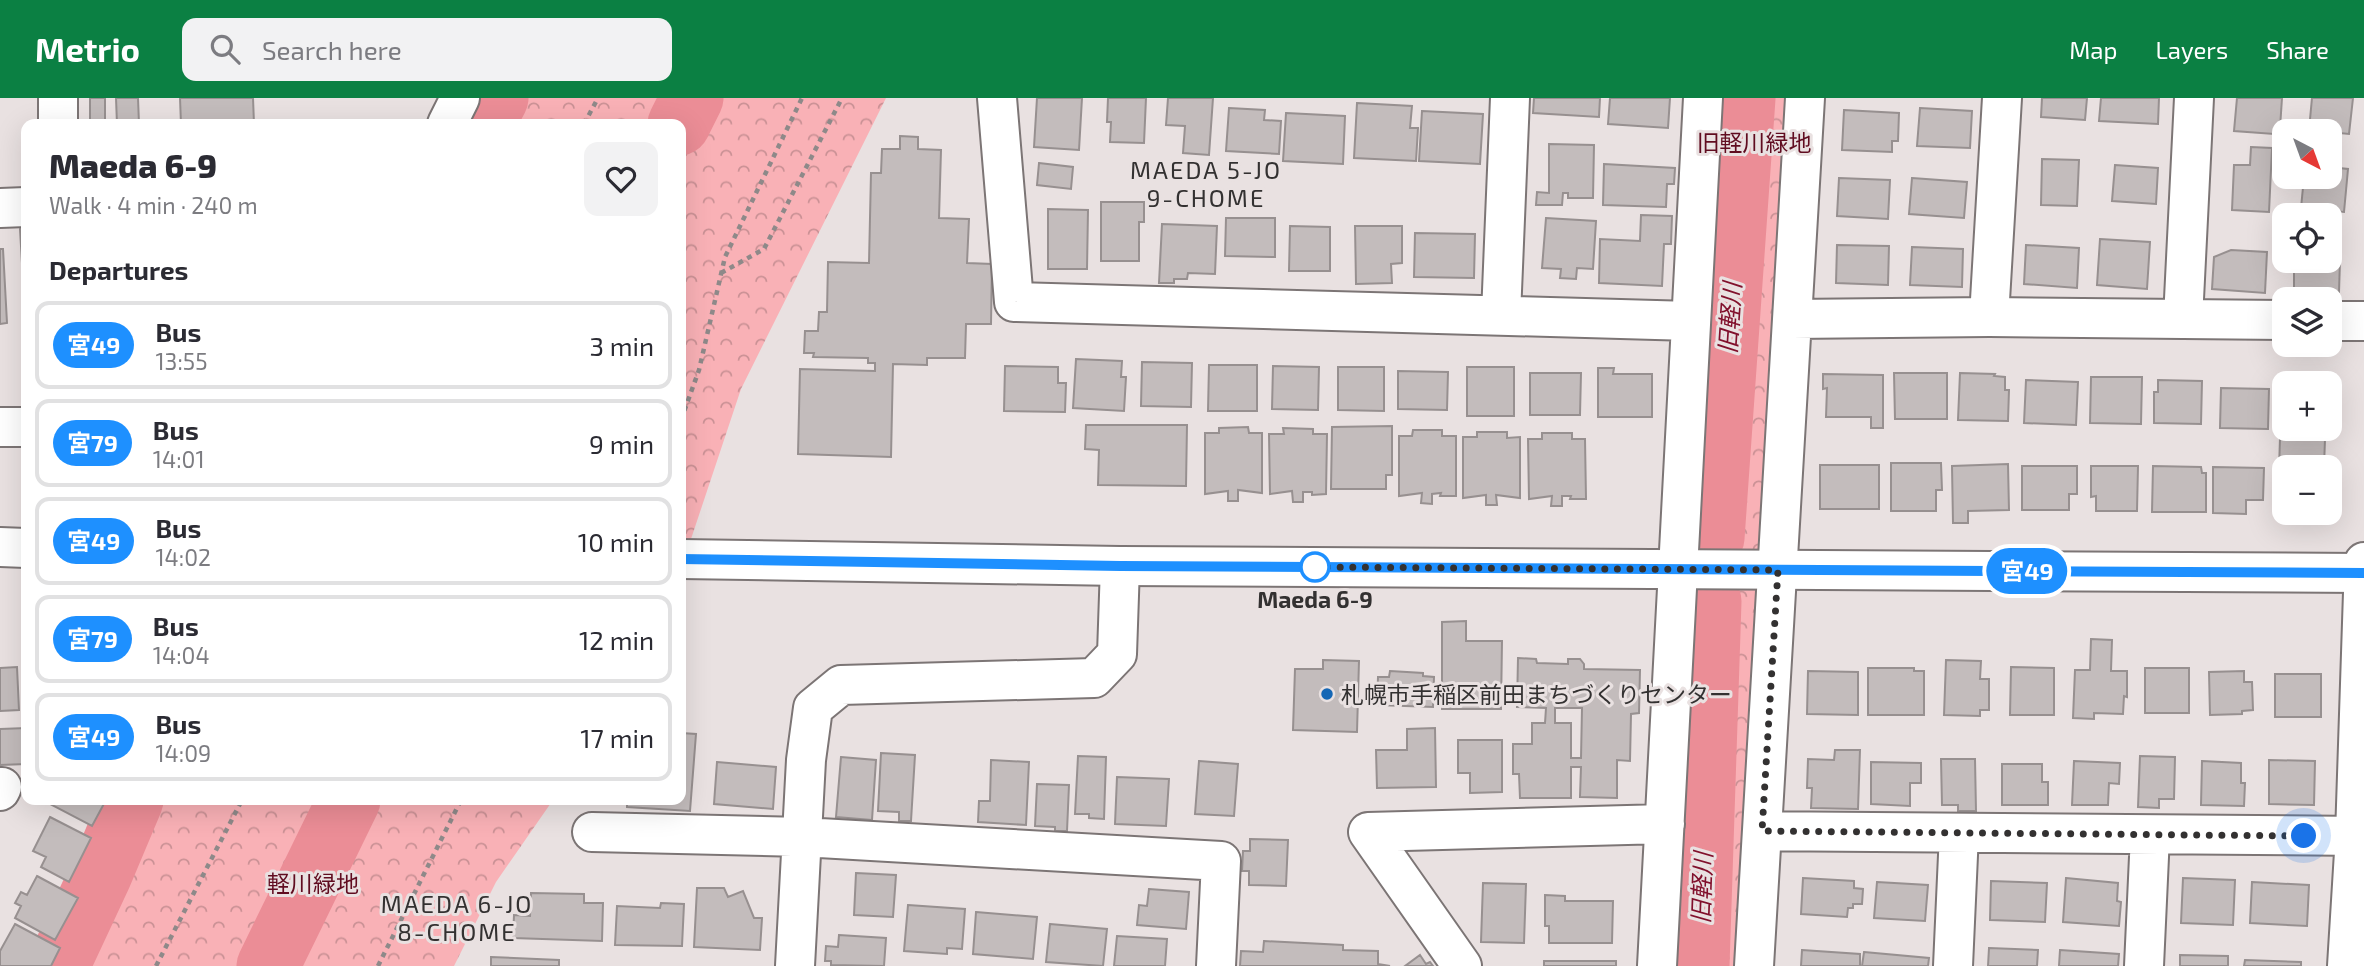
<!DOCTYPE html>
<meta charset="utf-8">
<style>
body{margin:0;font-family:"Exo 2","Noto Sans JP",sans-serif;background:#f2f2f3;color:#2b2b33;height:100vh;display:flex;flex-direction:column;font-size:26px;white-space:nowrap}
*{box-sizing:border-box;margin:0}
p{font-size:23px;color:#7c7c81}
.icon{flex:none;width:38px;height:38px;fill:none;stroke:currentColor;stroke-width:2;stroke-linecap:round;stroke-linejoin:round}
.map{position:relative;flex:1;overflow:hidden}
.details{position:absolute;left:21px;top:21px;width:665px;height:686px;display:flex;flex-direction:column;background:#fff;border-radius:14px;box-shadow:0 7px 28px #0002}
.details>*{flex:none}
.badge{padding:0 14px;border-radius:23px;font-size:24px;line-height:46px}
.needle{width:46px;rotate:139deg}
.buttons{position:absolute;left:2272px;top:21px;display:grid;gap:14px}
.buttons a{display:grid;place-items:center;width:70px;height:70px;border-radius:14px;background:#fff;box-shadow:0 7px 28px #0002;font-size:35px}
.you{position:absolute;width:35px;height:35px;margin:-18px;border:5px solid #fff;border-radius:50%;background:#1a73e8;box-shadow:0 0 0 10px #1a73e833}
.map>.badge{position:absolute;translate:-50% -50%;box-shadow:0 0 0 4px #fff}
h2{padding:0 28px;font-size:26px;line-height:63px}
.round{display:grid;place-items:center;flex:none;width:74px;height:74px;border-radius:14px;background:#f2f2f3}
.head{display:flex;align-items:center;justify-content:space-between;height:119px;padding:0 28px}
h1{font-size:33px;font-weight:800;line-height:52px}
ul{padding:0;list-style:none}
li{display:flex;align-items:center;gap:21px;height:88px;margin:0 14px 10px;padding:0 14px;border:4px solid #e1e1e2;border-radius:14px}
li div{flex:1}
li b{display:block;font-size:26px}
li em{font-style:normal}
li .badge{min-width:77px;font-weight:700;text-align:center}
header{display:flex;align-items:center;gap:42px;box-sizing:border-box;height:98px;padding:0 35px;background:#0b8043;color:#fff}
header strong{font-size:33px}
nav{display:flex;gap:38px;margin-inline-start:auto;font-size:24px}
.search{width:490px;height:63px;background:#f2f2f3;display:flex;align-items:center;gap:18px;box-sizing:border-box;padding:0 24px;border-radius:14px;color:#7c7c81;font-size:26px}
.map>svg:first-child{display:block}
.forest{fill:url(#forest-crowns)}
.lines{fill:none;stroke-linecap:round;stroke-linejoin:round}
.river{stroke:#eb8d96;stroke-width:63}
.building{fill:#c3bcbc;stroke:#979090;stroke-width:2;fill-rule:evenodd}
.street-casing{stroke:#7c7575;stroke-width:42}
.secondary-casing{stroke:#7c7575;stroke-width:42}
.path{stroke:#8e8989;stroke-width:4.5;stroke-dasharray:5 5;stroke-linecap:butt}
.street{stroke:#fff;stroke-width:38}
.secondary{stroke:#fff;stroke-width:38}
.line-casing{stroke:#fff;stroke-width:16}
.line{stroke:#1e90ff;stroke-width:10}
.walk{stroke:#333131;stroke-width:7;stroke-dasharray:0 12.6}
.stop-dot{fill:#fff;stroke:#1e90ff;stroke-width:3.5}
.poi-dot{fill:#1567b5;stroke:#e9e1e1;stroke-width:2.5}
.labels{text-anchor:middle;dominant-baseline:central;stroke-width:6;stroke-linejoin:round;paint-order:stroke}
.park-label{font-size:23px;fill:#600c20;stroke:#e9e1e1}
.stop-label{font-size:23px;font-weight:bold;fill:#333131;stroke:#e9e1e1}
.poi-label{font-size:23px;fill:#333131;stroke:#e9e1e1;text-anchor:start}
.neighbourhood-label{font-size:24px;letter-spacing:2px;fill:#333131;stroke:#e9e1e1}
.water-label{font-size:24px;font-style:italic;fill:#81102c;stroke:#e9e1e1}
</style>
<header>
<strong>Metrio</strong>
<div class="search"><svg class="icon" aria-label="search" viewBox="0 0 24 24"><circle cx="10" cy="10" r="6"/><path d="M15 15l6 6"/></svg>Search here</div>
<nav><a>Map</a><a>Layers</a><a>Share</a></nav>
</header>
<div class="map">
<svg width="2364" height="868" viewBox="0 0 2364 868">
<defs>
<pattern id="forest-crowns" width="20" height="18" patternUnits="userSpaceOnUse" patternTransform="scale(1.75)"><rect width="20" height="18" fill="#f9b1b6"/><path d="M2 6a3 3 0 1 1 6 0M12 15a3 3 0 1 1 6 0" fill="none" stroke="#ca9195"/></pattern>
</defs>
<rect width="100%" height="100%" fill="#e9e1e1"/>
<path class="forest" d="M497 0H886L741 291 681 471V26H484Z
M1716 0H1797L1745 868H1677Z
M156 702H553L496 784 454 868H73Z"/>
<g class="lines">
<path class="river" d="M483 26 497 0
M679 26 692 0
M1713 440 1744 0
M58 868 100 778 132 702
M268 868 349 702
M1698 868 1710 503"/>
</g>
<path class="building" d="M90 0H105V26H90Z
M116 0H138L139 26H117Z
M180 0H253L254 26H181Z
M1037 0H1082L1079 52 1034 49Z
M1108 0H1146L1144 45 1110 44 1111 24H1107Z
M1168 0H1213L1209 57 1183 55 1185 28 1166 27Z
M1534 0H1600L1599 19 1533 15Z
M1610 0H1670L1668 30 1608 26Z
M2042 0H2087L2085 22 2041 19Z
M2101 0H2159L2158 26 2099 23Z
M2237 0H2282L2280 30H2274V36L2234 33Z
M2312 0H2353L2349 36 2309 32Z
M1357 5 1412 8 1410 30H1418L1416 63 1354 60Z
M1229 10 1265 12 1264 22 1281 23 1279 56 1226 53Z
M1920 10 1972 13 1970 50 1917 48Z
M1844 12 1899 15 1898 43H1892V54L1842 52Z
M1422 13 1483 16 1480 66 1419 63Z
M1286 15 1345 18 1343 66 1283 63Z
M900 38 918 39V51L941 52 939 120 969 121 967 165 992 166 991 226H966L965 260H927V267L893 266 891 359 798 356 800 271 875 273V265H868V260L813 259 814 255H804L805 233H818L819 214H827L828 164 869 165 871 75H881L882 51H900Z
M1549 46 1594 47 1593 100H1568V95H1563L1562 107H1536L1537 94 1549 95Z
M2251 49 2272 50 2269 114 2232 112 2234 67H2250Z
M2042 61 2079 62 2077 108 2041 107Z
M1039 65 1073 69 1071 91 1037 87Z
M1604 66 1675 70 1674 86H1667L1666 109 1603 107Z
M2115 67 2158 70 2156 106 2112 103Z
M2329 69 2348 71 2344 114 2301 110 2304 79H2329Z
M1839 80 1890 82 1888 121 1837 118Z
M1912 80 1967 84 1964 120 1909 116Z
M1101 104H1144V124H1139V163H1101Z
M1048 111 1088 112 1087 171H1048Z
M1641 117 1672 118 1671 146H1664L1662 188 1599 185 1600 141 1640 143Z
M1226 120H1275V159L1225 158Z
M1546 120 1596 123 1593 171 1577 170 1576 181 1560 180 1561 171 1542 170Z
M1162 126 1217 128 1215 176 1188 175 1187 181H1174V185H1159Z
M1290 128 1330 129V173H1289Z
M1355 128H1402V165L1391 166 1392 185 1356 186Z
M26 130V164L22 165 20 131Z
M1415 135 1475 136 1474 180 1414 179Z
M2100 141 2150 144 2147 191 2097 187Z
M1837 147 1889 148 1888 187 1836 185Z
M2026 147 2079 150 2077 190 2024 186Z
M1912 149 1963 151 1962 189 1910 187Z
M0 151H3L7 225 0 226Z
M2231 152 2267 154 2265 195 2212 191 2214 159Z
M2329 155H2333V161L2340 162 2339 194 2294 192V163H2329Z
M1076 261 1122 263 1121 279H1126L1124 313 1073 310Z
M1142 264 1192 265 1191 309 1141 308Z
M1209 267H1257V313H1208Z
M1005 268 1058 269V285H1066L1065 314 1004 313Z
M1273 268 1319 269 1318 312 1272 311Z
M1338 269H1384V313L1338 312Z
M1467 269H1514V318H1467Z
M1598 270H1614L1613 276H1652V319H1598Z
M1398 273 1448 274 1447 312 1398 311Z
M1530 275H1581L1580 317H1530Z
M1894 275H1947V321H1895Z
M1960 275 1995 276 1994 278 2005 279V292H2009L2008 323 1958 322Z
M1823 276 1883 277V330H1871V319H1826L1827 290 1823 291Z
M2091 279H2142L2141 326 2090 325Z
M2026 282 2078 284 2076 327 2024 325Z
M2158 282 2202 283 2201 326 2154 325V294H2158Z
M2278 283H2335L2334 328H2329V285H2284V328H2278Z
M2221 290 2269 291 2268 331 2220 330Z
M1086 327H1187L1186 388 1098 387 1099 352 1085 351Z
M1392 328V377H1386V391H1331L1332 329Z
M1248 329 1249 335H1262V395L1238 392V403H1228V393L1205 396V335H1219V330Z
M1283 330 1313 331V336H1327L1326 396 1312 397V394H1303V404H1293L1292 393 1270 396 1269 336H1284Z
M1413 332H1442V338H1456V398H1440L1441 395 1432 396V406L1421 405 1422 395 1399 398V338H1412Z
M1477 334H1507V340L1520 339V400L1496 397 1497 407H1486V397L1463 400V339H1477Z
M1542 335H1572V341H1585L1586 401H1570L1571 398H1562V408H1551L1552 398 1529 401 1528 341H1542Z
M2280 340 2325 341 2324 369H2284V403H2278Z
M1891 365H1941L1942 392H1936V413H1891Z
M2008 366 2009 412 1968 413V425H1953L1952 368Z
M1820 367H1879V411H1820Z
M2022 368H2077V396H2069V412H2022Z
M2091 368H2138L2137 413H2096V398L2091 399Z
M2153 368 2201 369 2202 375H2206V414H2152Z
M2213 369 2264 370 2263 402H2246V416L2213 415Z
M1466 523V543H1502L1501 611H1442V524Z
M2091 541 2112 542 2111 573H2127V599L2124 598 2123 616 2094 615V621L2073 620 2075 572H2090Z
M1518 560 1536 561 1537 565 1568 566V561H1580L1584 566V571L1640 572 1639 615 1631 616 1630 663 1617 662V700L1580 699 1581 669H1571V700H1520L1519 676H1513V646H1532V625H1545L1546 610 1517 609ZM1555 610H1582L1581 660H1571V625H1555Z
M1323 562 1359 563 1357 634 1293 632 1295 571H1323Z
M1946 562 1981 563 1980 581H1989V612H1980V618L1944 617Z
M17 569 19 612 0 613V570Z
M2011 569 2054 570V617H2010Z
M1868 570H1914V573H1924V617H1868Z
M2145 570H2189V615H2145Z
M1390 573 1423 575V578L1434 579 1433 609 1377 607 1378 579H1389Z
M1808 573 1858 574V617L1807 616Z
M2244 573V584H2252L2253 612 2242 613V616L2210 617 2209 574Z
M2275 576H2321V619H2275Z
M26 630V666L0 667V631Z
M1435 630 1436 689 1377 690 1376 652H1407V631Z
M681 635 696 636 690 713 627 709V702H681Z
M1458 642H1502V694L1470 695V675H1458Z
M1835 652H1860L1858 711 1811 710 1812 690H1807L1808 661 1834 662Z
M881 655 915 657 911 723H899V714L878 713Z
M1078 658 1106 659 1104 721 1089 720V716H1075Z
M2140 658 2175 659 2174 701H2159V710L2138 709Z
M841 659 876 662 872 722 836 719Z
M1941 661H1975L1976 713H1958V707H1942Z
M991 662 1029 664 1026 727 978 724 979 703H990Z
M2269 662 2315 663 2314 707 2269 706Z
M1199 663 1238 666 1234 718 1195 716Z
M2074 663 2120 665 2119 686 2109 685 2108 707H2072Z
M2202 663 2241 665V685H2245L2244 708 2201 707Z
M717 664 776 669 773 711 714 706Z
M1871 664 1921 665V685H1910V708L1871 706Z
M2002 666H2042V684H2048V707H2002Z
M1117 679 1169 681 1166 728 1115 726Z
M1037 686 1069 687 1067 733H1055V729L1035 728Z
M50 702H106L92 728 48 705Z
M50 719 91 740 69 784 41 769 46 759 33 753Z
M1250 741 1288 742 1286 788 1249 787V773H1242L1243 753H1250Z
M856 775 896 777 893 819 854 817Z
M37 778 78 800 55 842 15 820 21 808 15 805 21 794 27 797Z
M1803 780 1854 783V790L1863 791 1862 806H1853V810H1848L1847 819 1801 816Z
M2066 780 2118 785 2117 803 2121 804 2119 828 2063 824Z
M2183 780 2235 782 2233 827 2181 825Z
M1991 783 2047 785 2045 824 1990 822Z
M1877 784 1928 787 1925 823 1874 820Z
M2252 784 2309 787 2307 828 2250 825Z
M1483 785 1526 786 1524 845 1481 844Z
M697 790H724L728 799 743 793 754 820H762L760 852 694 849Z
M1149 791 1189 794 1186 831 1137 827 1139 807 1147 808Z
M531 795 584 796V805H603L602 843 513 840 514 817 530 818Z
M1545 797 1565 798V803H1613L1612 845H1549V828H1545Z
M661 805 684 806 682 848 615 847 617 808 660 810Z
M908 807 965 811 962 851 947 850V856L904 853Z
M976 814 1037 819 1033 861 973 856Z
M15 826 60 850 51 868H0V853Z
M1050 826 1107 831 1103 868 1046 864Z
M839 837 886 840 884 868 831 867V863H825L826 848 838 849Z
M1117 838 1167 841 1165 868H1114Z
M1264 843 1343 847V852L1378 853V866L1390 868H1240L1241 853 1263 854Z
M1989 850 2038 852 2037 868H1988Z
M1802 852 1860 856V868H1801Z
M2060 852 2119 856 2118 868H2059Z
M1864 854 1929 860 1928 868H1862Z
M1420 857 1426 866 1430 864 1433 868H1405Z
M2180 857 2228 858V868H2180Z
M491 859 559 862V868H491Z
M2245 862 2301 864V868H2244Z
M1544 863H1616V868H1544Z"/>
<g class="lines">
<g class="street-casing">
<path id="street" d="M58 0V26
M997 0 1014 204 1691 223
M447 26 460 0
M0 110 26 109
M1501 217 1510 0
M1989 219 2002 0
M1792 221 1989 219 2284 222
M2183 221 2194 0
M2329 223H2364
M0 329H26
M0 689H2L0 693
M1762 733 2364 738
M592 734 802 739 1221 763 1216 868
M795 868 806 662 813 610 841 587 1094 580 1117 556 1120 468
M1462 868 1368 734 1665 726
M1657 868 1703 0
M1754 868 1805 0
M1953 868 1959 735
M2144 868 2150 737
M2347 868 2355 738 2364 464"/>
</g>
<g class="secondary-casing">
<path id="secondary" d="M0 449 26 450
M681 461 1120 468 2364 475"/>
</g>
<path class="path" d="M584 26 598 0
M721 175 764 151 842 0
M681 322 699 272 725 159 802 0
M156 868 242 702
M378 868 461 702"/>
<use href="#street" class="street"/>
<use href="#secondary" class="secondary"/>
</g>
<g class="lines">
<g class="line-casing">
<path id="line" d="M681 461 1120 468 2364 475"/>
</g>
<use href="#line" class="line"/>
<path class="walk" d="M1315 469 1778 472 1762 733 2304 738"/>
</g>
<circle class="stop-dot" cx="1315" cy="469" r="14"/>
<circle class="poi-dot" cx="1327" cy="596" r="7"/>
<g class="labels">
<g class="park-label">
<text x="1754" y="44">旧軽川緑地</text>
<text x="313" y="785">軽川緑地</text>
</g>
<g class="stop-label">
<text x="1315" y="501">Maeda 6-9</text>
</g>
<g class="poi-label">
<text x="1341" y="596">札幌市手稲区前田まちづくりセンター</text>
</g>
<g class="neighbourhood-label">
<text x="1206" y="71">MAEDA 5-JO<tspan x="1206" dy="28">9-CHOME</tspan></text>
<text x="457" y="805">MAEDA 6-JO<tspan x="457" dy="28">8-CHOME</tspan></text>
</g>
<g class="water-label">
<text transform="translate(1729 220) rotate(-86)">旧軽川</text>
<text transform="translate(1701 790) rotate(-88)">旧軽川</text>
</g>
</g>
</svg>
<div class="buttons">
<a><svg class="needle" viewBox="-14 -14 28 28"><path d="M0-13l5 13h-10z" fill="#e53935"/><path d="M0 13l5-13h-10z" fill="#7c7c81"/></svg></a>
<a><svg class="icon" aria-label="locate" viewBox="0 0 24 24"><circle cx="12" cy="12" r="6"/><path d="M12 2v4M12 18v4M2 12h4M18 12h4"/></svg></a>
<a><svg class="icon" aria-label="layers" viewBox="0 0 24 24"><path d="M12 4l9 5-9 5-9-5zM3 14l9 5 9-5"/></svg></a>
<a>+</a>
<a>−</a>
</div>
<div class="you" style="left:2304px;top:738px"></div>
<b class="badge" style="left:2027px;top:473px;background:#1e90ff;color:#fff">宮49</b>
<section class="details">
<div class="head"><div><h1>Maeda 6-9</h1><p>Walk · 4 min · 240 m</p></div><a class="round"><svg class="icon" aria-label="heart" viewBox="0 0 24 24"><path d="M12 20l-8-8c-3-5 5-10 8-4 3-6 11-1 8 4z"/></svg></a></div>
<h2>Departures</h2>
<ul>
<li><span class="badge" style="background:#1e90ff;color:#fff">宮49</span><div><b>Bus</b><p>13:55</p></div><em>3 min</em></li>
<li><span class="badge" style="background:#1e90ff;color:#fff">宮79</span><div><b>Bus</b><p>14:01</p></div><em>9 min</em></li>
<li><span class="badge" style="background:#1e90ff;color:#fff">宮49</span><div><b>Bus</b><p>14:02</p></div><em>10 min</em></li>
<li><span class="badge" style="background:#1e90ff;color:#fff">宮79</span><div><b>Bus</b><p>14:04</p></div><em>12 min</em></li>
<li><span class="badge" style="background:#1e90ff;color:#fff">宮49</span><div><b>Bus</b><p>14:09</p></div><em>17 min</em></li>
</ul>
</section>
</div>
